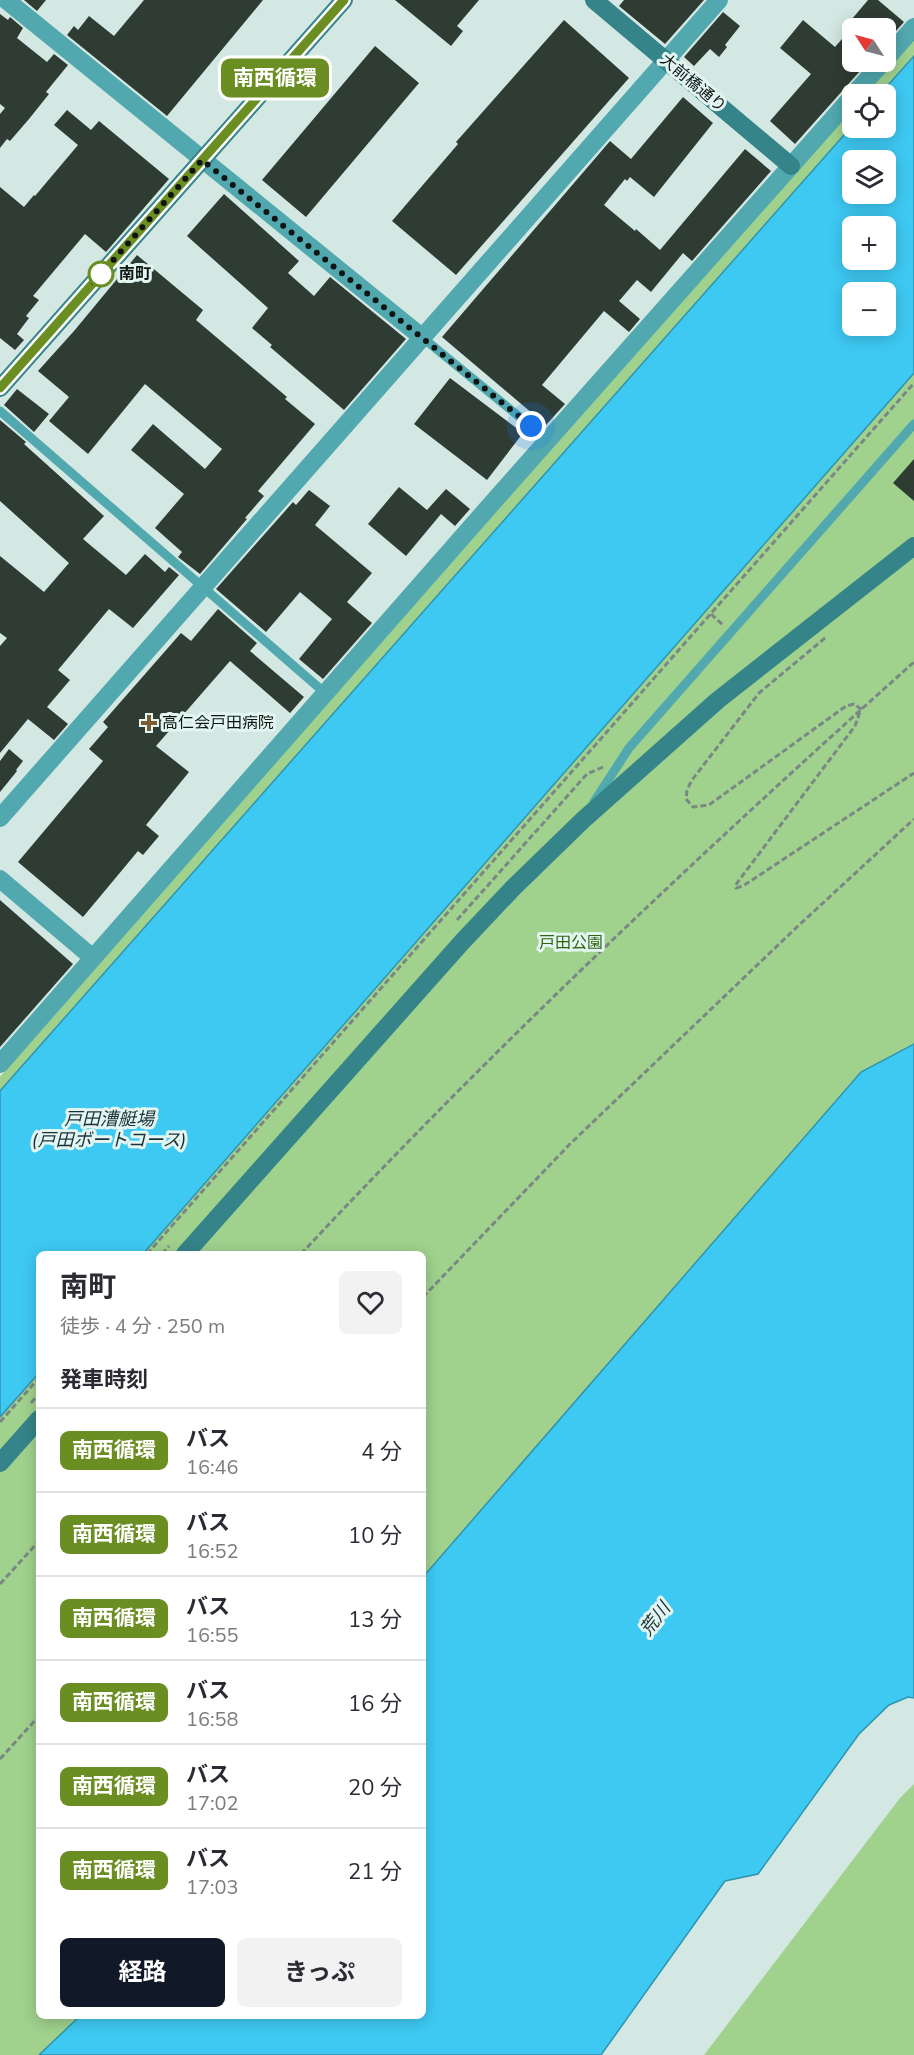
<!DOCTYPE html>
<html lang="ja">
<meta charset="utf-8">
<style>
body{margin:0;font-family:"Nunito Sans","Noto Sans JP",sans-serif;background:#f2f2f3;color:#2b2b33;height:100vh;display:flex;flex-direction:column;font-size:22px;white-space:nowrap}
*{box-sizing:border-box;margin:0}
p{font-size:20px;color:#7c7c81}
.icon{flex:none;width:33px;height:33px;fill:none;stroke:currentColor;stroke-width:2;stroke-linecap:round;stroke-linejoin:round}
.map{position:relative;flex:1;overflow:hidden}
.panel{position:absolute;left:36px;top:1251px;width:390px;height:768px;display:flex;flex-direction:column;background:#fff;border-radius:9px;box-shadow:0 3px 15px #0003}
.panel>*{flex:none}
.badge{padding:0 12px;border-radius:9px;font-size:21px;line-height:39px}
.needle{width:39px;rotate:306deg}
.buttons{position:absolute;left:842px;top:18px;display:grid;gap:12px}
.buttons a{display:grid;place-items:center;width:54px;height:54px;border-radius:9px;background:#fff;box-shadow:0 3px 15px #0003;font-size:30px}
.you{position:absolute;width:30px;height:30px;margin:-15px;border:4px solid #fff;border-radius:50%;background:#1a73e8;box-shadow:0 0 0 9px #1a73e833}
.map>.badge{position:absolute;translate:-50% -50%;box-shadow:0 0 0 3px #fff}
h2{padding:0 24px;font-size:22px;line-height:54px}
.round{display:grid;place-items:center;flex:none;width:63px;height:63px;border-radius:9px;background:#f2f2f3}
.overview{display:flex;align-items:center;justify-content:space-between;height:102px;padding:0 24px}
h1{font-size:28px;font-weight:700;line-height:45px}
.button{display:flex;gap:12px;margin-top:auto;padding:12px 24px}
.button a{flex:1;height:69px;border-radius:9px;background:#111827;color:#fff;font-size:24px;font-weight:700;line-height:69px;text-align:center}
.button a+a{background:#f2f2f3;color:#2b2b33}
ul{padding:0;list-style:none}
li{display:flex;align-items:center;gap:18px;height:84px;padding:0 24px;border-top:2px solid #e1e1e2}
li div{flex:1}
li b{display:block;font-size:22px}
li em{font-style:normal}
li .badge{min-width:66px;font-weight:700;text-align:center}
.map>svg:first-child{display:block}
.green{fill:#a0d18d;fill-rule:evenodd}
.water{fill:#3ec9f2;stroke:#3093af;stroke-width:1.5;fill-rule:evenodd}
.building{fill:#2f3c34}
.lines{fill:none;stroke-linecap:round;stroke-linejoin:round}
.path{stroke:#7a8885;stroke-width:3;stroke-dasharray:6 3;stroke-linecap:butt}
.lane{stroke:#51a9af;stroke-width:9}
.street{stroke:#51a9af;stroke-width:18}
.secondary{stroke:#348489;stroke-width:18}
.line-casing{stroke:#fff;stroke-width:14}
.line{stroke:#6b8e23;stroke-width:9}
.walk{stroke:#0e1514;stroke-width:6;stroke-dasharray:0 10.8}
.stop-dot{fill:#fff;stroke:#6b8e23;stroke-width:3}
.poi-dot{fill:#7b5c31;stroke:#e2f5f0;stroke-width:2}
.labels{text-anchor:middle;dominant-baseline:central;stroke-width:6;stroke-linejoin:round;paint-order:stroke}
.street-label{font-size:16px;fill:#0e1514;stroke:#e2f5f0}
.stop-label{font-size:16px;font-weight:bold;fill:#0e1514;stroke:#e2f5f0;text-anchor:start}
.poi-label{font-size:16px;fill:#0e1514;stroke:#e2f5f0;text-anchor:start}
.park-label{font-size:16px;fill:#2e640e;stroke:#e2f5f0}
.water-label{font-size:18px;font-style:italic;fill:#1a3038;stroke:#e2f5f0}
</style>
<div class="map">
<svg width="914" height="2055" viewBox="0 0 914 2055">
<rect width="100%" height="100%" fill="#d4e8e3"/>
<path class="green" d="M914 28V1351L423 1918V1254H39V2016H347L316 2055H0V1077L852 99V128H885V94H856ZM852 160H885V194H852ZM852 226H885V260H852ZM852 292H885V326H852Z
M914 1784V2055H704L900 1798Z"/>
<path class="water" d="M914 56V373L143 1254H39V1373L0 1417V1091L852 126V128H885V94H880ZM852 160H885V194H852ZM852 226H885V260H852ZM852 292H885V326H852Z
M914 1044V1698L908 1697 889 1705 859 1734 758 1874 725 1881 601 2055H39L80 2016H423V1577L861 1072Z"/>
<path class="building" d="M24 0H46L37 11Z
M144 0H263L167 116 67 35 74 26 78 30 89 16 114 36Z
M395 0H479L457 26 463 31 451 46Z
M624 0H704L665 44 619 6Z
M868 0H878L904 22 885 43V28H852V62H868L795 144 770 121 811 74 780 48 803 20 835 47 856 23 852 19Z
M723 12 740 26 725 45 727 47 719 57 710 49 694 66 684 57Z
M0 14 8 20 10 17 23 28 17 38 47 62 54 54 68 65 46 92 49 94 29 119 10 141 7 139 0 148V114L5 108 0 104Z
M564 20 629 78 456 275 392 221 458 144 456 142Z
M375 46 419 83 306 217 262 180Z
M683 97 713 123 654 197 630 177 627 181 625 179 604 205 635 231 636 229 660 250 745 149 771 171 692 261 683 253 651 292 637 280 619 301 640 319 629 332 604 311 542 385 565 404 546 425 442 337 610 141 631 159Z
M67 110 91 130 99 121 169 179 106 252 85 234 33 296 39 300 26 316 29 318 17 334 24 340 15 350 0 338V187L24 207 34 195 35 196 78 145 54 125Z
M224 194 299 261 288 273 314 296 330 277 406 339 344 410 270 347 272 345 252 328 268 308 187 236Z
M137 255 203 310 196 320 287 397 285 399 315 424 258 491 264 496 245 518 247 519 200 574 178 557 182 552 155 528 184 494 131 450 153 424 205 469 222 449 145 384 88 454 49 421 69 397 38 371 74 331Z
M450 378 523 433 487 480 414 424Z
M17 389 49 414 34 432 4 405Z
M0 420 26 442 24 444 104 516 83 539 126 575 145 554 165 572 169 567 179 575 133 628 109 609 58 670 70 680 47 707 68 724 54 740 28 719 0 753V646L7 638 0 633V556L44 592 69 563 0 501Z
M914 459V501L893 483Z
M399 487 427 510 446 489 470 509 455 526 441 514 406 556 368 524Z
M309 490 330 506 315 525 372 573 347 602 372 623 323 679 299 659 332 619 300 592 266 632 216 589 293 502 296 505Z
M218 609 257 643 250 651 304 697 290 713 230 661 156 746 189 772 146 825 159 836 143 855 138 851 83 917 18 862 103 761 89 749 108 727 103 722 181 633 191 641Z
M9 749 23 761 16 770 17 771 0 792V761Z
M0 900 73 964 0 1047Z"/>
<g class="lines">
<path class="path" d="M711 614 723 625
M825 638 759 693 692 780 687 790 686 799 693 807 709 805 846 706 854 704 861 709 855 726 737 883 736 888 743 886 914 773
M457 920 587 774 603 767
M147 1254 914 383
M162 1254 169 1246
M301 1254C495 1046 703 851 914 662
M423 1297 570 1144 798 926 914 819
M31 1403 39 1394
M0 1422 39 1378
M0 1584 39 1541
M0 1759 39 1716"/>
<path class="lane" d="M423 338 549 441
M0 411 325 693
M594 802 629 748 914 424"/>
<path class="street" d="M6 0 423 338
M885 60 914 27
M854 94 883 62
M0 818 719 0
M0 879 93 958
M0 1064 486 510 852 97"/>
<path class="secondary" d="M594 0 791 166
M0 388 344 0
M185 1254 462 942 513 888 583 820 718 700 914 546
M0 1463 39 1419"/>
</g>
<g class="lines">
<g class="line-casing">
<path id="line" d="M0 388 344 0"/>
</g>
<use href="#line" class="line"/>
<path class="walk" d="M101 274 93 283 202 160 531 426"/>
</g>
<circle class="stop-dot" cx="101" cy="274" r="12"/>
<path class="poi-dot" d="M146 714h6v6h6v6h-6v6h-6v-6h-6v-6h6z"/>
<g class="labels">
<g class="street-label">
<text transform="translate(693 83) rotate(40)">大前橋通り</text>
</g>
<g class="stop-label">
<text x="119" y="274">南町</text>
</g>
<g class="poi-label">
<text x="162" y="723">高仁会戸田病院</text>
</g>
<g class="park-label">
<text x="571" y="943">戸田公園</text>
</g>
<g class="water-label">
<text x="109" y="1119">戸田漕艇場<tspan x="109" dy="21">(戸田ボートコース)</tspan></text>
<text transform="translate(655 1619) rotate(-52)">荒川</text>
</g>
</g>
</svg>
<div class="buttons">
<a><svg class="needle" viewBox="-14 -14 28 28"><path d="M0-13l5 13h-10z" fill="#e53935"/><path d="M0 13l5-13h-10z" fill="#7c7c81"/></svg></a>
<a><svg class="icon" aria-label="locate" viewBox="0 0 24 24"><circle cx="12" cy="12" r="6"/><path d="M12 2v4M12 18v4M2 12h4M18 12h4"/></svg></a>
<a><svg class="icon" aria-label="layers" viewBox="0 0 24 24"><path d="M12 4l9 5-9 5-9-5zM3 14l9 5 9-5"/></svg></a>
<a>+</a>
<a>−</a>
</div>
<div class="you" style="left:531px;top:426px"></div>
<b class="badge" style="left:275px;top:78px;background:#6b8e23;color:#fff">南西循環</b>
<section class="panel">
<div class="overview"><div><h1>南町</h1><p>徒歩 · 4 分 · 250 m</p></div><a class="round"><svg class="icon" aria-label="heart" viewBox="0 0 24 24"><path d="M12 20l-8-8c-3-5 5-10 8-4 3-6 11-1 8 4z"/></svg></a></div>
<h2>発車時刻</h2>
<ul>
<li><span class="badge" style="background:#6b8e23;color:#fff">南西循環</span><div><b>バス</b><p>16:46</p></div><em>4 分</em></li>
<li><span class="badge" style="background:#6b8e23;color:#fff">南西循環</span><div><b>バス</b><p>16:52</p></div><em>10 分</em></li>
<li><span class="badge" style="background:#6b8e23;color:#fff">南西循環</span><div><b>バス</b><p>16:55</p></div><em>13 分</em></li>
<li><span class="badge" style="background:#6b8e23;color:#fff">南西循環</span><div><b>バス</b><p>16:58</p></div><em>16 分</em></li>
<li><span class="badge" style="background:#6b8e23;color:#fff">南西循環</span><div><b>バス</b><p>17:02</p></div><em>20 分</em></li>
<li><span class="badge" style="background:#6b8e23;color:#fff">南西循環</span><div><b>バス</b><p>17:03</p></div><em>21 分</em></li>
</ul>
<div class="button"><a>経路</a><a>きっぷ</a></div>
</section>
</div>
